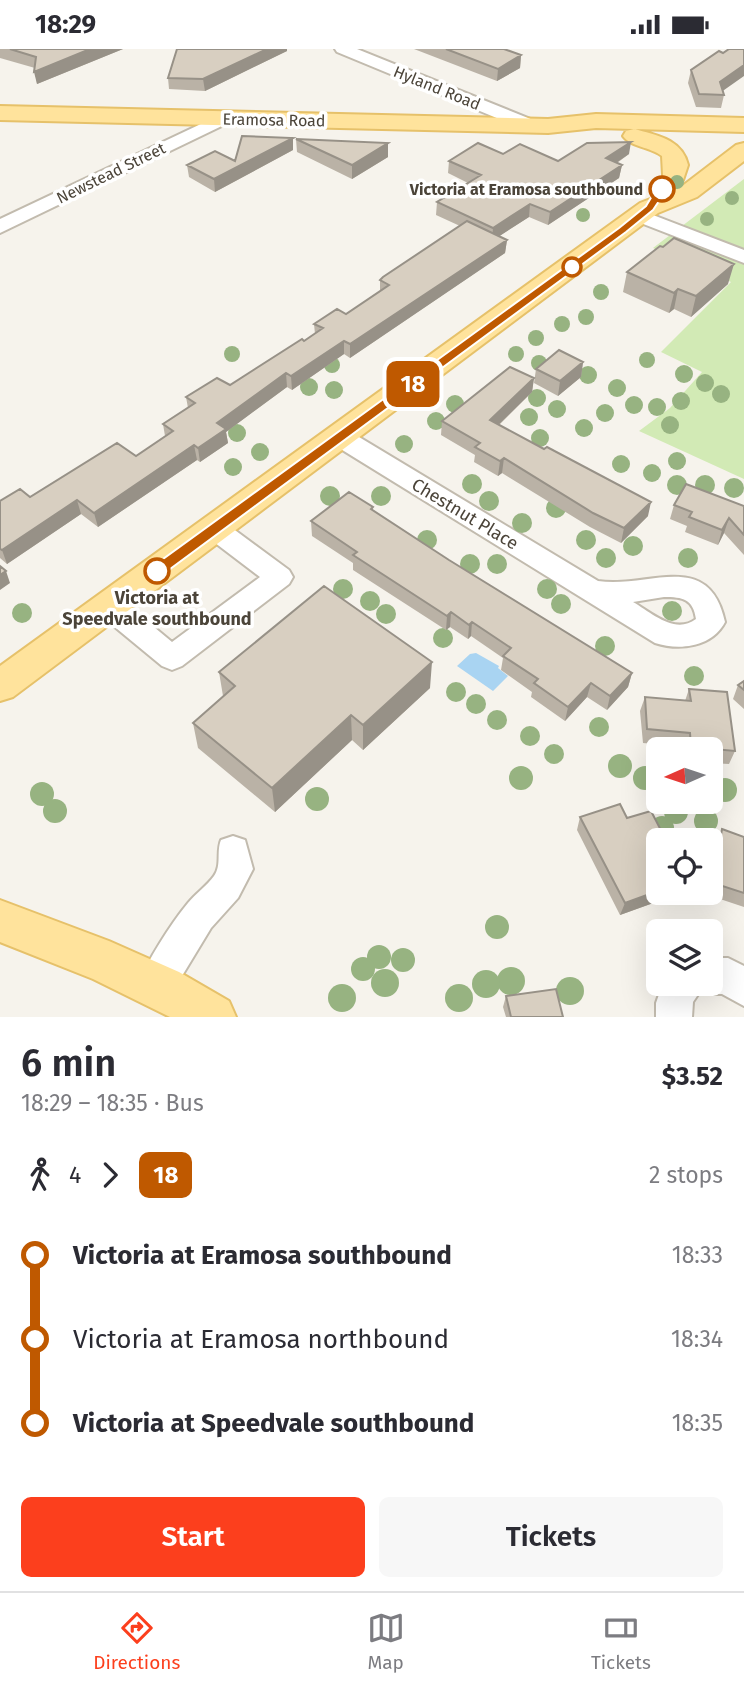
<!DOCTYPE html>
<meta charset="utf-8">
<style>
body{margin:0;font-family:"Fira Sans",sans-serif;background:#f7f7f7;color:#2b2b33;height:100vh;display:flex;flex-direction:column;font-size:26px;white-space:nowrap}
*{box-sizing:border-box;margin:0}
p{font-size:23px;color:#7c7c81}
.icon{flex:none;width:38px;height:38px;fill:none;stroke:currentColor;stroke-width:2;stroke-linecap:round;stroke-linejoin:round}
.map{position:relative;height:968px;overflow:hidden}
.drawer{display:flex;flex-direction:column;background:#fff;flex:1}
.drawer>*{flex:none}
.badge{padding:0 14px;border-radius:10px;font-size:24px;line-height:46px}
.needle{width:46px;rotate:267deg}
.controls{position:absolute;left:646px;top:688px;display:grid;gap:14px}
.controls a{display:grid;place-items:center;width:77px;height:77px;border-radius:10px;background:#fff;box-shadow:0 7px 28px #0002;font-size:35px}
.map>.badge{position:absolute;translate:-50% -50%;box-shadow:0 0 0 4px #fff}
.legs{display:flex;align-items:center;gap:10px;height:77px;padding:0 21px;font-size:23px}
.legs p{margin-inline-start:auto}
.overview{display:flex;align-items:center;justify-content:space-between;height:119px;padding:0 21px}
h1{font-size:38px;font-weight:600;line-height:52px}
.action{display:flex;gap:14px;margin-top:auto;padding:14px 21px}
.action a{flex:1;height:80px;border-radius:10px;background:#fc3f1d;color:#fff;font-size:28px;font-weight:600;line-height:80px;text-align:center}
.action a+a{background:#f7f7f7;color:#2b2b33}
ul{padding:0 21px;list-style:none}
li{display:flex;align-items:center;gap:24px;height:84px;font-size:26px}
li i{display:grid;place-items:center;width:10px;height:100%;margin:0 9px;background:currentColor}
li i::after{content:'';width:18px;height:18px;margin:-9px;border:5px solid;border-radius:50%;background:#fff}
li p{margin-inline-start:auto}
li:first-child i{background:linear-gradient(#0000 50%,currentColor 0)}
li:last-child i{background:linear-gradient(currentColor 50%,#0000 0)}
.status{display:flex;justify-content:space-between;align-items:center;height:49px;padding:0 35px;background:#fff;direction:ltr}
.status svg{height:19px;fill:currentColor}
.menu{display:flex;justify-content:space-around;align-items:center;height:98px;border-top:2px solid #e1e1e2;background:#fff;font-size:19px;color:#7c7c81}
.menu a{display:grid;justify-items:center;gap:4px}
.menu .active{color:#fc3f1d}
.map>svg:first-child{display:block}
.green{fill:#d2eab5}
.water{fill:#a9d4f2}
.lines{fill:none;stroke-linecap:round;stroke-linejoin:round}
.minor-casing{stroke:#c2bbae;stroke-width:4}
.major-casing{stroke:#e6c16a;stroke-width:4}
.minor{fill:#fff;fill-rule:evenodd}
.major{fill:#ffe39c;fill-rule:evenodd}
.tree{fill:#97b381}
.wall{fill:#bab2a6}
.shaded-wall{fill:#979187}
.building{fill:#d8cfc1;stroke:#979187;stroke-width:2}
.line-1{fill:#bf5900;stroke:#fff;stroke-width:2}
.stop-1-dot{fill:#fff;stroke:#bf5900;stroke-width:3.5}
.labels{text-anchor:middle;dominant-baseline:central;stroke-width:7;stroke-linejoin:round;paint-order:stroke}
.far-street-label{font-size:16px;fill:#4b4439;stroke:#fff}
.far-stop-label{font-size:16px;font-weight:bold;fill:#4b4439;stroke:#fff;text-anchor:end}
.street-label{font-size:18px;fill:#4b4439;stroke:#fff}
.stop-label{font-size:18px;font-weight:bold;fill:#4b4439;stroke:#fff}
</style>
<div class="status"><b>18:29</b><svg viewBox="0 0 49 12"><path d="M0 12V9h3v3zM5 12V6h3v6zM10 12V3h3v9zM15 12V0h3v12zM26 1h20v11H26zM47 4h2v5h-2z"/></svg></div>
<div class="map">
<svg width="744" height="968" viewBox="0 0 744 968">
<rect width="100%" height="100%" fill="#f6f3ec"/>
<path class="green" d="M744 130V430L639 382 670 359 702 323 661 303 731 233 653 199Z"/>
<path class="water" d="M476 604 499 617 498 619 508 627 493 642 457 617 470 605Z"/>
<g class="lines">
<g class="minor-casing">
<path id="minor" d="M335 0H357L538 73 541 77 532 82 526 81 337 3Z
M222 65 231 70 228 74 0 184V170Z
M640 161 744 201V214L633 171 630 167 633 163Z
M340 380 349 382 598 532C648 540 709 499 725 573 712 598 680 602 655 594L331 394 328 388 331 382ZM664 548C683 548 693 550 696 570 675 586 652 564 633 553Z
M215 470 224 473 289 521 293 528 289 535 182 617 172 621 162 617 99 565 95 557 99 549 109 546 119 549 172 593 260 528 206 487 202 480 206 473Z
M233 787 245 791 253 820 238 849 211 879 168 950 155 955 142 950 137 937C148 911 170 876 188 854 196 844 207 837 214 827 222 816 216 803 221 791Z
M710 909H728L744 917V957L722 945H710L701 941 693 953 692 968H656V954L663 934H710Z"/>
</g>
<g class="major-casing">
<path id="major" d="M0 57 548 70 596 65 744 69V83L596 79 548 84 0 71Z
M634 80C656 86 682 90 688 116L683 131H667L663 126 662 107C650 98 631 98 623 87L626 82Z
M744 94V112L697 148 658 164 13 648 0 652V617L640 154 681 138 736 96Z
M0 851 109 892 179 923 229 952 236 968H170L93 930 0 893Z"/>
</g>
<use href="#minor" class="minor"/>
<use href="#major" class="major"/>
</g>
<g class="tree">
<circle cx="677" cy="133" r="7"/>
<circle cx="732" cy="149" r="7"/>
<circle cx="583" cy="166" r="7"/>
<circle cx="707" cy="170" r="7"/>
<circle cx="601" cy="243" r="8"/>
<circle cx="586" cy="268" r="8"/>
<circle cx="562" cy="275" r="8"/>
<circle cx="536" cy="289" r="8"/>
<circle cx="232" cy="305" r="8"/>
<circle cx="516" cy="305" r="8"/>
<circle cx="647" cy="311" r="8"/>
<circle cx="539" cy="314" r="8"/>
<circle cx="332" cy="316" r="8"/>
<circle cx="684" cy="325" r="9"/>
<circle cx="588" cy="326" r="9"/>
<circle cx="705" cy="334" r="9"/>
<circle cx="309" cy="338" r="9"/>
<circle cx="617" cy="339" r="9"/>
<circle cx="334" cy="341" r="9"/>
<circle cx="721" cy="345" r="9"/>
<circle cx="537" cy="349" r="9"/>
<circle cx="681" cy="352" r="9"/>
<circle cx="455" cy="355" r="9"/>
<circle cx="634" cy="356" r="9"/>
<circle cx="657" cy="358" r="9"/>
<circle cx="557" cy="360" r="9"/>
<circle cx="605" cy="364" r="9"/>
<circle cx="529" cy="368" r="9"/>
<circle cx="436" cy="372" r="9"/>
<circle cx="670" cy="376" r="9"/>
<circle cx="584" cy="379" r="9"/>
<circle cx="237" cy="384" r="9"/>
<circle cx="540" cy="389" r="9"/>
<circle cx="404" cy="395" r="9"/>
<circle cx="260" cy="403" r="9"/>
<circle cx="677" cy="412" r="9"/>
<circle cx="621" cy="415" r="9"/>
<circle cx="233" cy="418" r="9"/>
<circle cx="652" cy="424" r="9"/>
<circle cx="472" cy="435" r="10"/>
<circle cx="677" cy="436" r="10"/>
<circle cx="705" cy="436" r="10"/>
<circle cx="734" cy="439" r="10"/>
<circle cx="330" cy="447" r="10"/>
<circle cx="381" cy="447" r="10"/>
<circle cx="489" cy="452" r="10"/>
<circle cx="556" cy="459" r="10"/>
<circle cx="522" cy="474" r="10"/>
<circle cx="427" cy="491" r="10"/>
<circle cx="586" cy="491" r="10"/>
<circle cx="633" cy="497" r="10"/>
<circle cx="606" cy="509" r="10"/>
<circle cx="688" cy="509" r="10"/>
<circle cx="470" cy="515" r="10"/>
<circle cx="497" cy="515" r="10"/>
<circle cx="343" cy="540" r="10"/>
<circle cx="547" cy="540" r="10"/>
<circle cx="370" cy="552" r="10"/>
<circle cx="561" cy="555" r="10"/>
<circle cx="672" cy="562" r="10"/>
<circle cx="22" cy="564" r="10"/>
<circle cx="386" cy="565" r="10"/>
<circle cx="443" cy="589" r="10"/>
<circle cx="605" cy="597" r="10"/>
<circle cx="694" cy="627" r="10"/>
<circle cx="456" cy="643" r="10"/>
<circle cx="476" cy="655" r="10"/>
<circle cx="497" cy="671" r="10"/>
<circle cx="599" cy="678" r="10"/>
<circle cx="530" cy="687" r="10"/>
<circle cx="554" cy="705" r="10"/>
<circle cx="620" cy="717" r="12"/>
<circle cx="521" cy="729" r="12"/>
<circle cx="645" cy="729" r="12"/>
<circle cx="725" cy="741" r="12"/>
<circle cx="42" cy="745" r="12"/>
<circle cx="317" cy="750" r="12"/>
<circle cx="55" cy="762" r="12"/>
<circle cx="676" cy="763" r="12"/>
<circle cx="706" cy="772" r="12"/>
<circle cx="662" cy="779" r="12"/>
<circle cx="497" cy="878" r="12"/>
<circle cx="379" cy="908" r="12"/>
<circle cx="403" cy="911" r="12"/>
<circle cx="363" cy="920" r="12"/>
<circle cx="511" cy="932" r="14"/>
<circle cx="385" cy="934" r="14"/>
<circle cx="486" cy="935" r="14"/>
<circle cx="570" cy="942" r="14"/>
<circle cx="342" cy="949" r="14"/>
<circle cx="459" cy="949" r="14"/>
</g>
<path class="wall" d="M0 0H123L37 35 35 19 0 9Z
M177 0H287V2L205 42 169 40 168 29Z
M414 0H504L521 6 520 19 497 32Z
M691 21 723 42 724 46 721 59 696 58 688 34Z
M296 90 388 94V108L352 130 297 103Z
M293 101 215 143 189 128 187 116 235 112Z
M503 105 558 112 629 105 617 114 622 116 619 129 548 176 529 168 499 187 507 191 505 204 350 309 344 305 292 341 287 338 226 383 228 394 200 413 197 411 98 478 81 465 7 515 0 509V452L30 448 136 407 165 387 163 375 188 359 186 348 230 336 315 285 314 275 346 265 380 242V231L460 177 436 166 437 153 468 134 448 124 449 112Z
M627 223 728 235 691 268 674 260 669 264 623 243Z
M583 313 581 328 558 347 534 334 536 320Z
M534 329 532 343 499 376 648 467 621 494 590 478 502 424 498 427 474 413 475 406 441 386 442 372Z
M674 456 744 457V506L724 484 718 496 685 483 687 477 670 470Z
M373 458V462L449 511 632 624 628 638 607 661 587 648 565 672 531 648 532 643 501 621 503 609 471 587 468 590 450 578 446 581 353 521V514L312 487 311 472Z
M219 623 430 639 363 701 352 691 275 763 198 699 193 674 223 647Z
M744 632V660L733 650 738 636Z
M689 640 735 702 729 715 710 714V700H685V698L643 694 640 662 645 648 685 652Z
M580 768 658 844H681L620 866 577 781Z
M722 780 744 788V858L702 844H710V791H695L698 784 720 786Z
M506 947 563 968H506L503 958Z"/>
<path class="shaded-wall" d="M90 0H123L37 35 34 23Z
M267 0H287V2L205 42 203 30Z
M521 6 520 19 497 32 498 20Z
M744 16V27L717 46 720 33Z
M293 89V101L215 143 214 130Z
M631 93 629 105 604 122 606 109Z
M388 94V108L352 130V116Z
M622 116 619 129 548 176 550 163Z
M530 155 529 168 492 192 493 179Z
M507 191 505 204 350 309V295Z
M734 215 728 235 691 268 696 247Z
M678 240 674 260 669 264 674 244Z
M344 292V305L292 341 291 327Z
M583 313 581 328 558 347 560 332Z
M286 324 287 338 226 383 228 394 200 413 198 399 217 374Z
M534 329 532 343 489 385 490 371Z
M194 396 197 411 98 478 94 464Z
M504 409 502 424 498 427 500 412Z
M77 451 81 465 7 515 2 501Z
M651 453 648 467 621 494 624 479Z
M729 469 724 484 718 496 722 481Z
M6 522 10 534 0 541V526Z
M451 563 450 578 446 581 447 567Z
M472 573 471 587 468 590 469 576Z
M432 613 430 639 363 701V676Z
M632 624 628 638 607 661 610 647Z
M591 634 587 648 565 672 568 658Z
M351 666 352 691 275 763 272 739Z
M658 842V844H681L620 866 625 854Z"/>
<path class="building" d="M10 0H90L34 23 36 8Z
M177 0H267L203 30 168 29Z
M446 0H504L521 6 498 20Z
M729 0H744V16L720 33 724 46 699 45 691 21 719 2 723 4Z
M242 87 293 89 214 130 187 116 215 102 235 112Z
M296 90 388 94 352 116Z
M631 93 606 109 622 116 550 163 530 155 493 179 437 153 481 126 449 112 478 94 503 105 520 95 558 112 587 94Z
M467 172 507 191 350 295 344 292 291 327 286 324 217 374 226 380 198 399 194 396 94 464 77 451 2 501 0 500V452L20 440 30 448 117 394 136 407 173 382 163 375 195 354 186 348 217 329 230 336 302 290 304 292 323 279 314 275 337 260 346 265 389 236 380 231 383 228Z
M674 189 734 215 696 247 678 240 674 244 627 223 660 197 663 198Z
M559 301 583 313 560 332 536 320Z
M510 318 534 329 490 371 544 400 547 398 651 453 624 479 593 464 504 409 500 412 475 398 480 394 442 372Z
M686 435 744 457V486L729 469 722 481 689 468 692 463 674 456Z
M349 443 373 458 371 460 449 511 632 624 610 647 591 634 568 658 534 634 538 630 503 607 511 599 472 573 469 576 451 563 447 567 353 506 357 503 311 472Z
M0 517 6 522 0 526Z
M324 537 432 613 363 676 351 666 272 739 193 674 235 637 219 623Z
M744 632V641L738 636Z
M689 640 727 643 735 702 691 698 690 684 647 680 645 648 691 652Z
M620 755 627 769 651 762 666 791H658V842L625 854 580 768Z
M722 780 744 788V844L710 833V791H699L698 784 721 786Z
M556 940 563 968H511L506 947Z"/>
<path class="line-1" d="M658 137 667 140 653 161 626 183 162 526H152V518L619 179 646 157Z"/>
<g class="stop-1-dot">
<circle cx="662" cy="140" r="12"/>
<circle cx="572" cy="218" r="9"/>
<circle cx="157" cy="522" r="12"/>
</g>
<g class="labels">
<g class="far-street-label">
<text transform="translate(437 39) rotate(22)">Hyland Road</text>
<text transform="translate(274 71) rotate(1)">Eramosa Road</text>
<text transform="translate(111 124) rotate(-26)">Newstead Street</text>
</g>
<g class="far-stop-label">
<text x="643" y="140">Victoria at Eramosa southbound</text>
</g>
<g class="street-label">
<text transform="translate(465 465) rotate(31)">Chestnut Place</text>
</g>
<g class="stop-label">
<text x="157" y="549">Victoria at<tspan x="157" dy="21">Speedvale southbound</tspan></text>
</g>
</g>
</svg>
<div class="controls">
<a><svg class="needle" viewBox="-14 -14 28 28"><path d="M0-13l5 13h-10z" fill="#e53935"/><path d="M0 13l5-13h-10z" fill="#7c7c81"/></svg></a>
<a><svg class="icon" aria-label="locate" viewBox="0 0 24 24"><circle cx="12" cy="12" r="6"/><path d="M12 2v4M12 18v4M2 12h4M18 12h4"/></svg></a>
<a><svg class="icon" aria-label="layers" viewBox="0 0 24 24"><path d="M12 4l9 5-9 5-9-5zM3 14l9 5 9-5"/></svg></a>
</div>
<b class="badge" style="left:413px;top:335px;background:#bf5900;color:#fff">18</b>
</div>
<section class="drawer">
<div class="overview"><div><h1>6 min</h1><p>18:29 – 18:35 · Bus</p></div><b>$3.52</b></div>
<div class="legs"><svg class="icon" aria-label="walk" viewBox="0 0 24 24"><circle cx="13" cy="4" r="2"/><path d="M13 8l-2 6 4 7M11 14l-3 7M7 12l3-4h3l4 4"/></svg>4<svg class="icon" aria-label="forward" viewBox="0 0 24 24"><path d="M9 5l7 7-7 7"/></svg><b class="badge" style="background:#bf5900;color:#fff">18</b><p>2 stops</p></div>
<ul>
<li><i style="color:#bf5900"></i><b>Victoria at Eramosa southbound</b><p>18:33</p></li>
<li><i style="color:#bf5900"></i><span>Victoria at Eramosa northbound</span><p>18:34</p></li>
<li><i style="color:#bf5900"></i><b>Victoria at Speedvale southbound</b><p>18:35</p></li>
</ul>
<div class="action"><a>Start</a><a>Tickets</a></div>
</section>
<nav class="menu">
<a class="active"><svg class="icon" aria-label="directions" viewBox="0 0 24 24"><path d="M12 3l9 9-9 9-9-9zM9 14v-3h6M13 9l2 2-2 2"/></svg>Directions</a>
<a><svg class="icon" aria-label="map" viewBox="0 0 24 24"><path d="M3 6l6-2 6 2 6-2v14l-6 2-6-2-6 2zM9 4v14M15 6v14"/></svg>Map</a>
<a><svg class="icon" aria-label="tickets" viewBox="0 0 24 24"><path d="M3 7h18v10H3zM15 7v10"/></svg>Tickets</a>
</nav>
